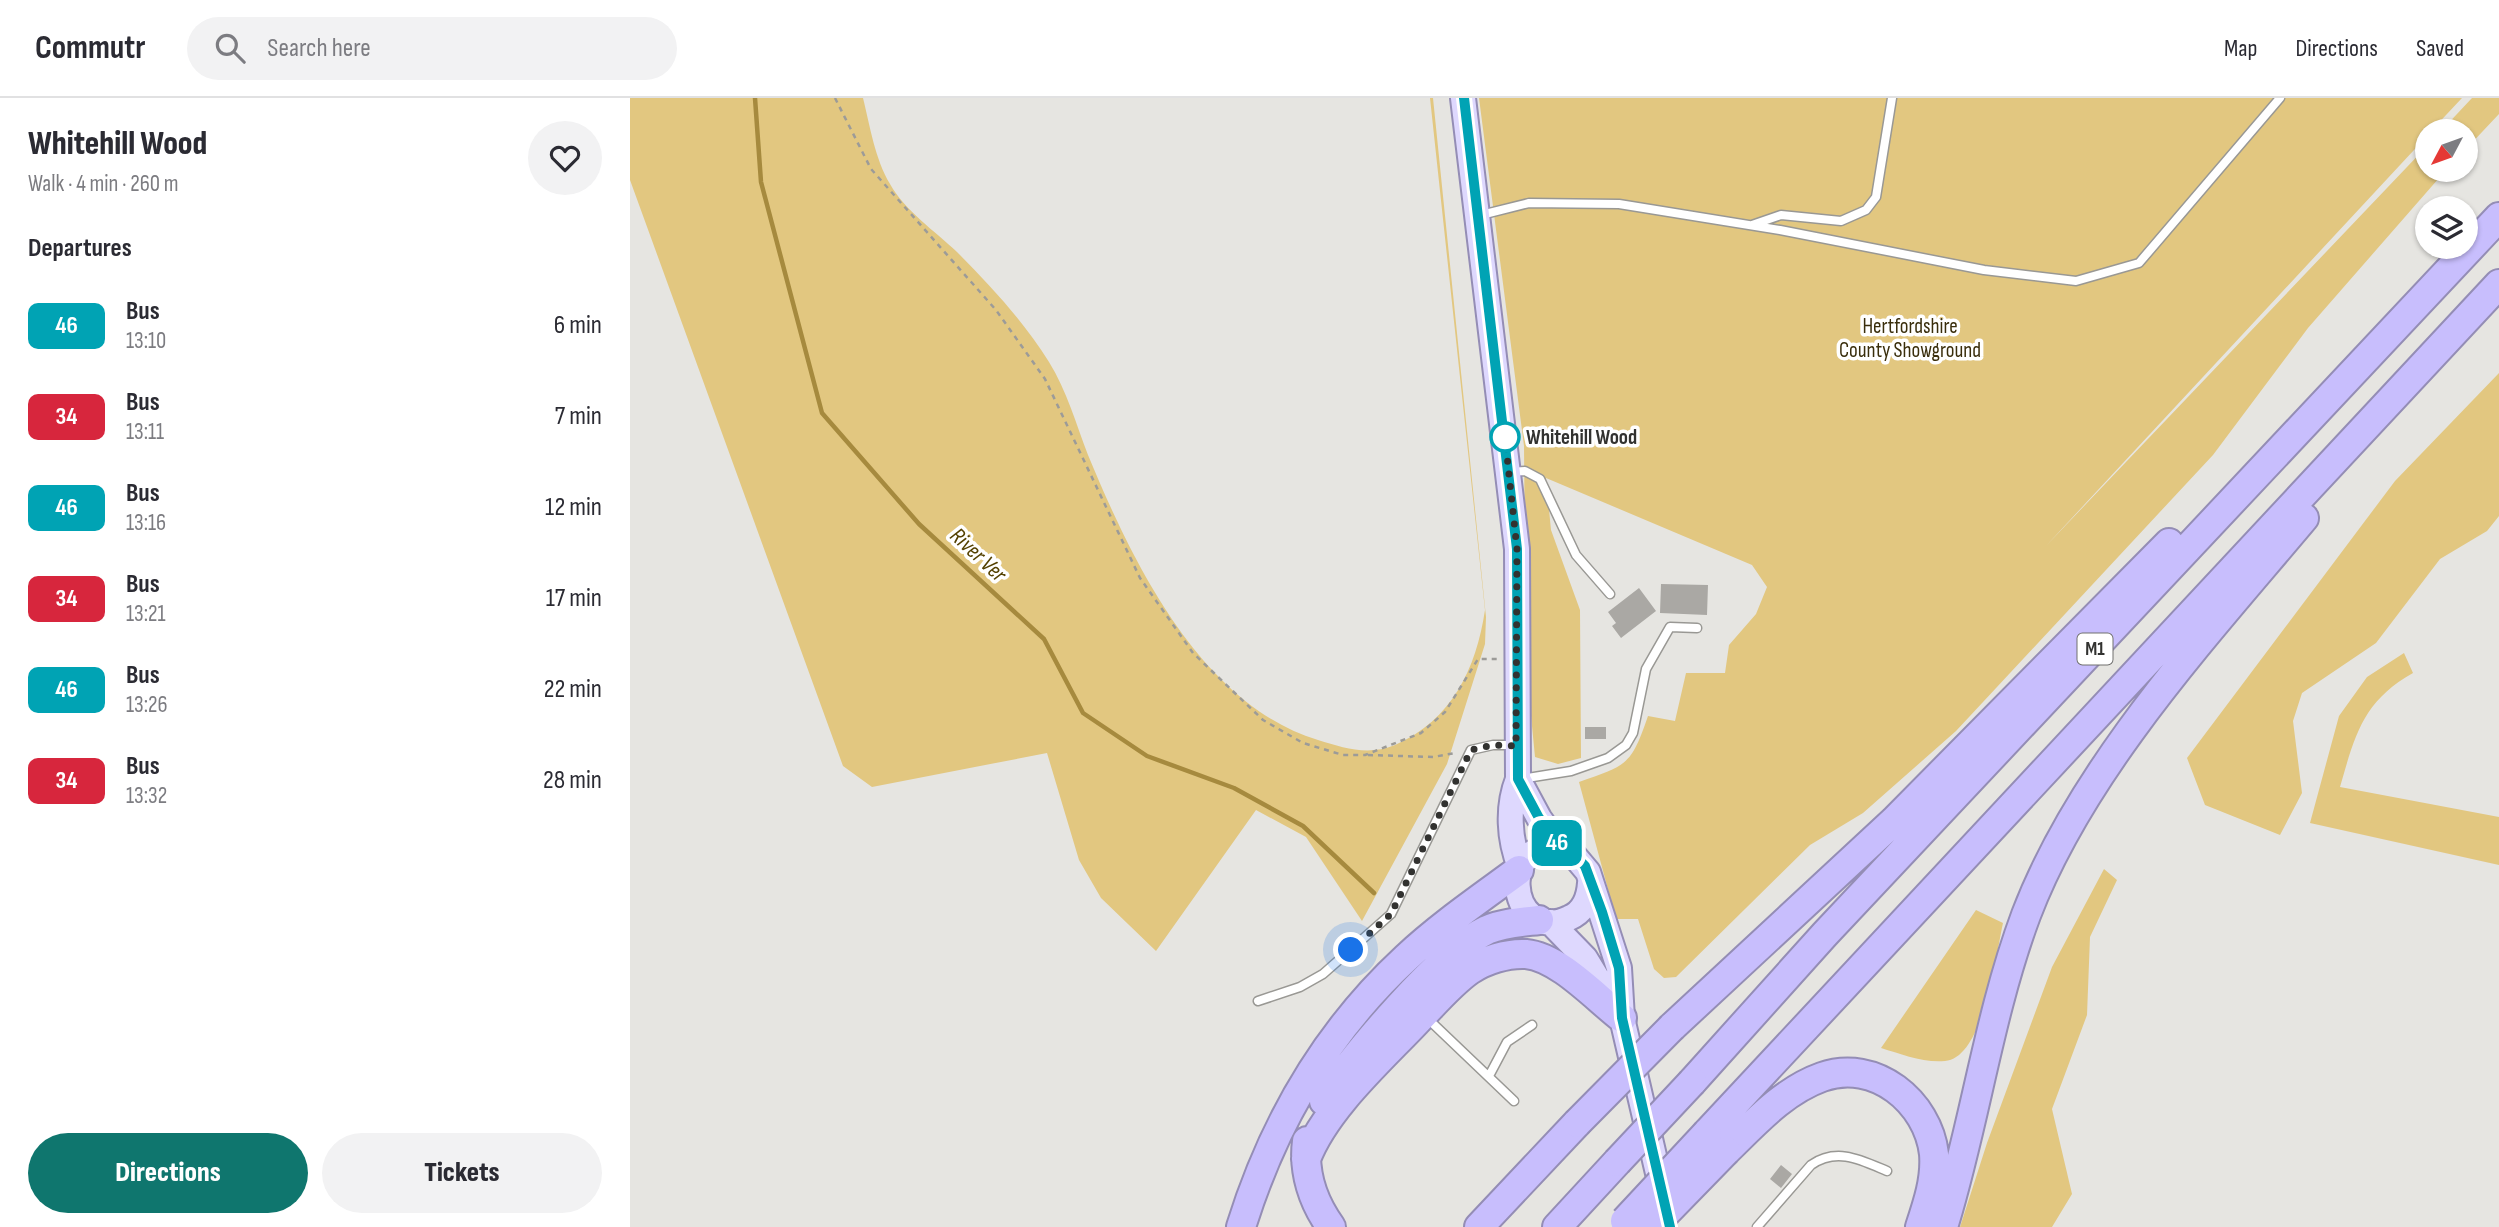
<!DOCTYPE html>
<meta charset="utf-8">
<style>
body{margin:0;font-family:"Sofia Sans Condensed",sans-serif;background:#f2f2f3;color:#2b2b33;height:100vh;display:flex;flex-direction:column;font-size:26px;white-space:nowrap}
*{box-sizing:border-box;margin:0}
p{font-size:23px;color:#7c7c81}
.icon{flex:none;width:38px;height:38px;fill:none;stroke:currentColor;stroke-width:2;stroke-linecap:round;stroke-linejoin:round}
.map{position:relative;flex:1;overflow:hidden}
.panel{display:flex;flex-direction:column;background:#fff;width:630px}
.panel>*{flex:none}
.badge{padding:0 14px;border-radius:10px;font-size:24px;line-height:46px}
.needle{width:46px;rotate:229deg}
.controls{position:absolute;left:1785px;top:21px;display:grid;gap:14px}
.controls a{display:grid;place-items:center;width:63px;height:63px;border-radius:50%;background:#fff;box-shadow:0 2px 5px #0004;font-size:35px}
.you{position:absolute;width:35px;height:35px;margin:-18px;border:5px solid #fff;border-radius:50%;background:#1a73e8;box-shadow:0 0 0 10px #1a73e833}
.map>.badge{position:absolute;translate:-50% -50%;box-shadow:0 0 0 4px #fff}
h2{padding:0 28px;font-size:26px;line-height:63px}
.round{display:grid;place-items:center;flex:none;width:74px;height:74px;border-radius:37px;background:#f2f2f3}
.head{display:flex;align-items:center;justify-content:space-between;height:119px;padding:0 28px}
h1{font-size:33px;font-weight:800;line-height:52px}
.button{display:flex;gap:14px;margin-top:auto;padding:14px 28px}
.button a{flex:1;height:80px;border-radius:42px;background:#0f766e;color:#fff;font-size:28px;font-weight:800;line-height:80px;text-align:center}
.button a+a{background:#f2f2f3;color:#2b2b33}
ul{padding:0;list-style:none}
li{display:flex;align-items:center;gap:21px;height:91px;padding:0 28px}
li div{flex:1}
li b{display:block;font-size:26px}
li em{font-style:normal}
li .badge{min-width:77px;font-weight:700;text-align:center}
header{display:flex;align-items:center;gap:42px;box-sizing:border-box;height:98px;padding:0 35px;background:#fff;border-bottom:2px solid #e1e1e2}
header strong{font-size:33px}
nav{display:flex;gap:38px;margin-inline-start:auto;font-size:24px}
.search{width:490px;height:63px;background:#f2f2f3;display:flex;align-items:center;gap:18px;box-sizing:border-box;padding:0 24px;border-radius:38px;color:#7c7c81;font-size:26px}
main{display:flex;flex:1;min-height:0}
.map>svg:first-child{display:block}
.green{fill:#e2c780}
.lines{fill:none;stroke-linecap:round;stroke-linejoin:round}
.stream{stroke:#a68a3e;stroke-width:4.5}
.building{fill:#aaa8a4}
.lane-casing{stroke:#999894;stroke-width:11}
.primary-casing{stroke:#948db5;stroke-width:28}
.highway-casing{stroke:#948db5;stroke-width:32}
.path{stroke:#9c9b98;stroke-width:2.5;stroke-dasharray:5 5;stroke-linecap:butt}
.lane{stroke:#fff;stroke-width:8}
.primary{stroke:#ded8fe;stroke-width:24}
.highway{stroke:#c8befd;stroke-width:28}
.highway-bridge-casing{stroke:#948db5;stroke-width:32;stroke-linecap:butt}
.highway-bridge{stroke:#c8befd;stroke-width:28}
.line-casing{stroke:#fff;stroke-width:16}
.line{stroke:#00a3b4;stroke-width:10}
.walk{stroke:#323230;stroke-width:7;stroke-dasharray:0 12.6}
.stop-dot{fill:#fff;stroke:#00a3b4;stroke-width:3.5}
.labels{text-anchor:middle;dominant-baseline:central;stroke-width:7;stroke-linejoin:round;paint-order:stroke}
.shield{fill:#fff;stroke:#70706e;stroke-width:2}
.shield-label{font-size:19px;font-weight:bold;fill:#323230}
.park-label{font-size:21px;fill:#3a2e0c;stroke:#fff}
.stop-label{font-size:21px;font-weight:bold;fill:#323230;stroke:#fff;text-anchor:start}
.water-label{font-size:23px;font-style:italic;fill:#544101;stroke:#fff}
</style>
<header>
<strong>Commutr</strong>
<div class="search"><svg class="icon" aria-label="search" viewBox="0 0 24 24"><circle cx="10" cy="10" r="6"/><path d="M15 15l6 6"/></svg>Search here</div>
<nav><a>Map</a><a>Directions</a><a>Saved</a></nav>
</header>
<main>
<section class="panel">
<div class="head"><div><h1>Whitehill Wood</h1><p>Walk · 4 min · 260 m</p></div><a class="round"><svg class="icon" aria-label="heart" viewBox="0 0 24 24"><path d="M12 20l-8-8c-3-5 5-10 8-4 3-6 11-1 8 4z"/></svg></a></div>
<h2>Departures</h2>
<ul>
<li><span class="badge" style="background:#00a3b4;color:#fff">46</span><div><b>Bus</b><p>13:10</p></div><em>6 min</em></li>
<li><span class="badge" style="background:#d7263d;color:#fff">34</span><div><b>Bus</b><p>13:11</p></div><em>7 min</em></li>
<li><span class="badge" style="background:#00a3b4;color:#fff">46</span><div><b>Bus</b><p>13:16</p></div><em>12 min</em></li>
<li><span class="badge" style="background:#d7263d;color:#fff">34</span><div><b>Bus</b><p>13:21</p></div><em>17 min</em></li>
<li><span class="badge" style="background:#00a3b4;color:#fff">46</span><div><b>Bus</b><p>13:26</p></div><em>22 min</em></li>
<li><span class="badge" style="background:#d7263d;color:#fff">34</span><div><b>Bus</b><p>13:32</p></div><em>28 min</em></li>
</ul>
<div class="button"><a>Directions</a><a>Tickets</a></div>
</section>
<div class="map">
<svg width="1869" height="1129" viewBox="0 0 1869 1129">
<rect width="100%" height="100%" fill="#e6e5e1"/>
<path class="green" d="M0 0H233C240 28 245 61 260 86 275 113 305 133 327 154 360 187 394 224 419 264 437 293 446 326 458 357 502 463 570 606 688 642 714 650 738 658 765 647 822 622 846 571 855 512L800 0H803L856 519 855 546 817 666 732 823 676 739 626 712 526 853 471 800 449 762 417 655 242 689 213 668 0 82Z
M849 0H1832L1801 33H1797V38L1415 449 1797 48V72H1816L1678 230 1583 357 1326 633 1233 715 1180 747 1046 879 1034 880 1024 871 1008 821H986L949 684C998 667 1001 667 1018 618L1045 623 1056 575H1095L1099 547 1126 516 1137 489 1122 467 916 380 921 432 950 512 951 660 928 666 905 659 896 566 894 348Z
M1842 0H1869V16L1836 51V33H1811Z
M1869 275V418L1857 433 1810 461 1746 545 1672 595 1663 623 1672 695 1650 737 1575 707 1557 660 1765 383Z
M1774 555 1783 575C1733 603 1725 637 1710 689L1869 719V767L1680 725 1709 618 1737 579Z
M1474 771 1487 782 1460 839 1457 917 1422 1011 1442 1096 1422 1129H1330L1357 1045 1422 869Z
M1346 812 1373 825C1366 856 1354 960 1315 963 1293 965 1271 956 1251 950Z"/>
<g class="lines">
<path class="stream" d="M125 0 131 84 192 315 289 426 414 541 453 615 517 658 604 690 673 728 744 795"/>
</g>
<path class="building" d="M1031 486 1078 487 1077 517 1030 515Z
M1009 490 1026 513 991 540 982 528 986 525 978 514Z
M955 629H976V641H955Z
M1151 1067 1162 1076 1151 1090 1140 1081Z"/>
<g class="lines">
<g class="lane-casing">
<path id="lane" d="M851 117 899 105 989 106 1150 132 1354 172 1446 183 1509 165 1650 0
M1122 127 1151 117 1211 123 1236 112 1246 99 1262 0
M879 374 895 373 910 381 946 457 980 496
M891 681 941 673 978 660 996 647 1003 635 1016 571 1040 529 1067 530
M628 903 670 889 693 876 761 816 841 652 863 647H885
M796 919 884 1003
M859 978 877 944 902 927
M1127 1129 1181 1067C1207 1049 1231 1062 1257 1073"/>
</g>
<g class="primary-casing">
<path id="primary" d="M833 0 887 451 888 681C877 709 879 741 890 769
M888 681 909 720 931 751
M960 785C959 800 954 814 939 820 876 850 864 725 942 755L958 774 989 870 992 920 1034 1101
M920 824 955 860 986 911"/>
</g>
<g class="highway-casing">
<path id="highway" d="M1042 929 1264 723 1539 445
M1062 984 1195 836 1869 119
M694 1003C723 958 810 854 857 832 873 825 892 824 909 822
M1077 1035 1869 186
M677 1043C673 1074 683 1104 701 1129
M1096 1053C1125 1025 1153 993 1192 979 1245 960 1298 1004 1304 1056 1306 1081 1298 1105 1290 1129
M676 1061C695 1011 750 962 786 924 803 907 820 886 840 872 855 862 877 855 896 856 929 859 966 900 992 920
M611 1129C643 1026 696 934 776 860 810 828 851 800 889 772
M849 1129 947 1025
M927 1129 987 1064
M1313 1129C1345 1026 1358 919 1396 817 1451 672 1575 538 1674 420"/>
</g>
<path class="path" d="M205 0 241 71 366 212 415 281 510 480 563 555 633 622 673 645 713 657H735L791 635 815 614 848 561H868
M738 657 803 659 825 655"/>
<use href="#lane" class="lane"/>
<use href="#primary" class="primary"/>
<use href="#highway" class="highway"/>
<g class="highway-bridge-casing">
<path id="highway-bridge" d="M947 1025 1042 929
M987 1064 1062 984
M995 1123 1077 1035
M1022 1129 1096 1053"/>
</g>
<use href="#highway-bridge" class="highway-bridge"/>
</g>
<g class="lines">
<g class="line-casing">
<path id="line" d="M834 0 887 451 888 681 909 720 931 751 942 755 955 768 972 814 989 870 992 920 1040 1129"/>
</g>
<use href="#line" class="line"/>
<path class="walk" d="M721 852 761 816 841 652 863 647 886 648 887 451 875 339"/>
</g>
<circle class="stop-dot" cx="875" cy="339" r="14"/>
<g class="labels">
<rect class="shield" x="1447.5" y="535.5" width="35" height="31" rx="5"/>
<g class="shield-label">
<text x="1465" y="551">M1</text>
</g>
<g class="park-label">
<text x="1280" y="228">Hertfordshire<tspan x="1280" dy="24">County Showground</tspan></text>
</g>
<g class="stop-label">
<text x="896" y="339">Whitehill Wood</text>
</g>
<g class="water-label">
<text transform="translate(348 457) rotate(43)">River Ver</text>
</g>
</g>
</svg>
<div class="controls">
<a><svg class="needle" viewBox="-14 -14 28 28"><path d="M0-13l5 13h-10z" fill="#e53935"/><path d="M0 13l5-13h-10z" fill="#7c7c81"/></svg></a>
<a><svg class="icon" aria-label="layers" viewBox="0 0 24 24"><path d="M12 4l9 5-9 5-9-5zM3 14l9 5 9-5"/></svg></a>
</div>
<div class="you" style="left:721px;top:852px"></div>
<b class="badge" style="left:927px;top:745px;background:#00a3b4;color:#fff">46</b>
</div>
</main>
